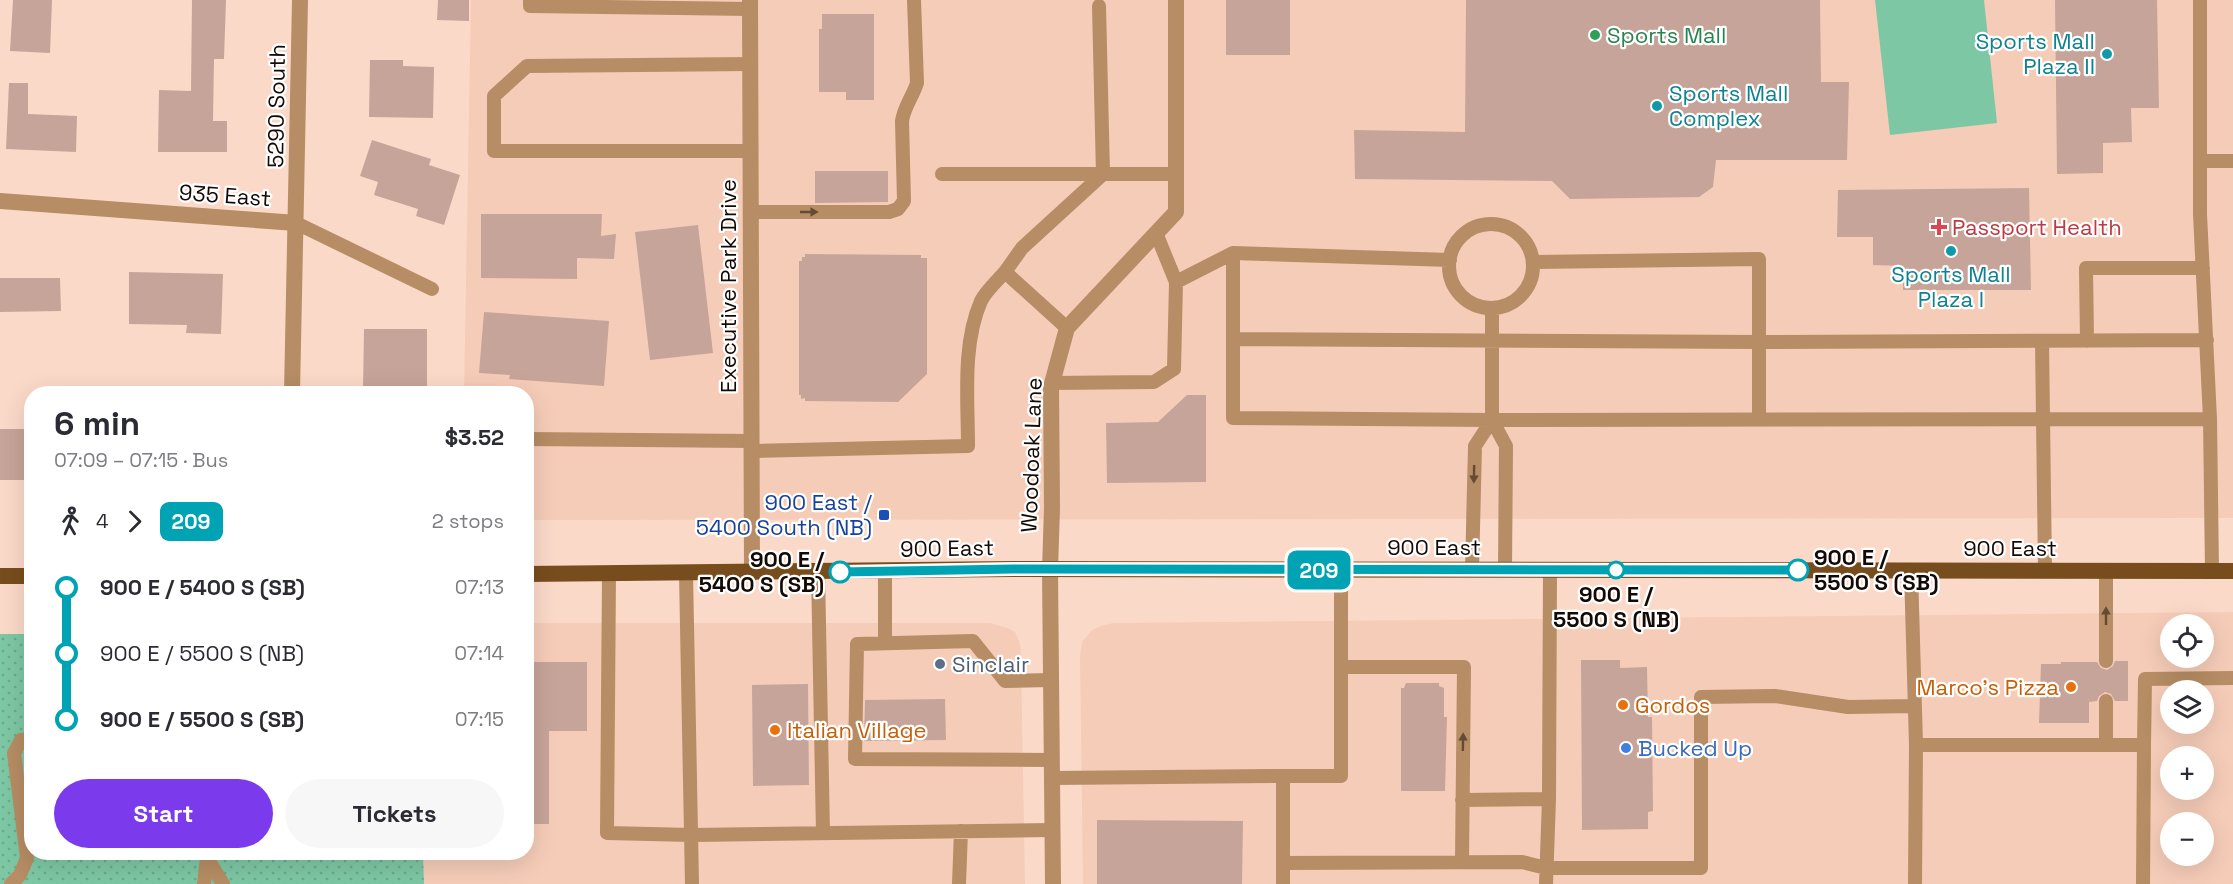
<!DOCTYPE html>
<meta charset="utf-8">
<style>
body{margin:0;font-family:"Space Grotesk",sans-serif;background:#f7f7f7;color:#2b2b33;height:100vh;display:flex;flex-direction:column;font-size:22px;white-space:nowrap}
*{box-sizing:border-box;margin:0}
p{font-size:20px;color:#7c7c81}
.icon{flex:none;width:33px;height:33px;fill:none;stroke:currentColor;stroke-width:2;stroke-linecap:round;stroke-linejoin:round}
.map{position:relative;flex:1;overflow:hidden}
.side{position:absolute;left:24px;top:386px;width:510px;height:474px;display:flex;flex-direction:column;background:#fff;border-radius:24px;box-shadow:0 6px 24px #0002}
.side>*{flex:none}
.badge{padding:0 12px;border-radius:9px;font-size:21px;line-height:39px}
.buttons{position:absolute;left:2160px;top:614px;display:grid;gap:12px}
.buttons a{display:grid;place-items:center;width:54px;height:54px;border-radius:50%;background:#fff;box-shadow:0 6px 24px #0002;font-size:30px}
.map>.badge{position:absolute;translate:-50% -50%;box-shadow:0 0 0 3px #fff}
.legs{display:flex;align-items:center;gap:9px;height:66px;padding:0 30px;font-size:20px}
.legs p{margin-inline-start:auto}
.overview{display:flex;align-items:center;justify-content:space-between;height:102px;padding:0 30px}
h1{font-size:33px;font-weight:700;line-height:45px}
.cta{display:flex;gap:12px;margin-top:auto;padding:12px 30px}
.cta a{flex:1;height:69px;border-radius:36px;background:#7c3aed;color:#fff;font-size:24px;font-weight:700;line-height:69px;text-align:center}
.cta a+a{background:#f7f7f7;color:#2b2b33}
ul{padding:0 30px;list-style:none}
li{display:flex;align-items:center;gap:21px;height:66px;font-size:22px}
li i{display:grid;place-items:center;width:9px;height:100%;margin:0 8px;background:currentColor}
li i::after{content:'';width:15px;height:15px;margin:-8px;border:4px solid;border-radius:50%;background:#fff}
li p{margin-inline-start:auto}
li:first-child i{background:linear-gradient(#0000 50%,currentColor 0)}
li:last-child i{background:linear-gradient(currentColor 50%,#0000 0)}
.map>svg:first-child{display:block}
.built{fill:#f5ccb8;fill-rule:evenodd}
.green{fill:url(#green-dots)}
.pitch{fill:#7dc7a4}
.building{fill:#c7a499}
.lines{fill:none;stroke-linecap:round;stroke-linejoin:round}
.service{stroke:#b68d64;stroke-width:14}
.minor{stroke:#b68d64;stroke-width:16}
.tertiary{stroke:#b68d64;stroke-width:16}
.primary{stroke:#784d1d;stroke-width:16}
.oneway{fill:#644b34}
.line-1-casing{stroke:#fff;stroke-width:14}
.line-1{stroke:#00a3b4;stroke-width:9}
.leisure-dot{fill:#2e9e5b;stroke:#fff;stroke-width:2}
.culture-dot{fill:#0f9aa8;stroke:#fff;stroke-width:2}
.health-dot{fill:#e0444e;stroke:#fff;stroke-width:2}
.transit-dot{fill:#1a4fb4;stroke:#fff;stroke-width:2}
.stop-1-dot{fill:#fff;stroke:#00a3b4;stroke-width:3}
.service-dot{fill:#5c6f8a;stroke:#fff;stroke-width:2}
.food-dot{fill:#e8710a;stroke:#fff;stroke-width:2}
.shop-dot{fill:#3f7fe0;stroke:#fff;stroke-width:2}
.labels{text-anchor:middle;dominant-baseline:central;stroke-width:4.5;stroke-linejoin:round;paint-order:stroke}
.leisure-label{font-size:22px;fill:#27864d;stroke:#fff;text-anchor:start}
.culture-label{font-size:22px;fill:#0d838f;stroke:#fff;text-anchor:end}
.street-label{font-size:22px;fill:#130905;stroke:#fff}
.health-label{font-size:22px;fill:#be3a42;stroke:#fff;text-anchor:start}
.transit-label{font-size:22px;fill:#164399;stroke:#fff;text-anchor:end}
.stop-label{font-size:22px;font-weight:bold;fill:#130905;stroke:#fff;text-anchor:start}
.service-label{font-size:22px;fill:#4e5e75;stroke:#fff;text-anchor:start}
.food-label{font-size:22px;fill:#c56008;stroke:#fff;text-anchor:start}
.shop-label{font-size:22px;fill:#366cbe;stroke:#fff;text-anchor:start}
</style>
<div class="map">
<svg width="2233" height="884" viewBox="0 0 2233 884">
<defs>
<pattern id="green-dots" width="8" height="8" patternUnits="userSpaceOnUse" patternTransform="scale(1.5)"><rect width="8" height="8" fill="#7dc7a4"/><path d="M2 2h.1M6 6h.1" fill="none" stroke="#6baa8c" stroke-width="1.8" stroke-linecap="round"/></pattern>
</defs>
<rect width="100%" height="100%" fill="#fbd9c9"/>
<path class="built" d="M471 0H2233V518L527 520 526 393H464Z
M2233 612V884H1083L1080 657 1082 642 1092 630 1101 626 1113 623ZM2170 624H2204V657H2170ZM2170 690H2204V723H2170ZM2170 756H2204V789H2170ZM2170 822H2204V855H2170Z
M527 623H990L1008 628 1015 632 1020 643 1021 655 1025 884H424L423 852H526Z"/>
<path class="green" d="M0 634H31L32 852H423L424 884H0Z"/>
<path class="pitch" d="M1875 0H1984L1997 123 1890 135Z"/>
<path class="building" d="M13 0H52L50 53 10 51Z
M192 0H226L224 59H214L213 121H227V152H158L159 90 191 91Z
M438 0H469V21L437 20Z
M1226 0H1290V55H1226Z
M1466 0H1820L1821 82H1849L1847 160H1716L1713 187 1699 197 1570 199 1552 181 1355 179 1354 130 1465 132Z
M2055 0H2157L2159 108H2131L2132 142 2103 143V173L2057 174Z
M822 14H874V100H846V92H819V29H822Z
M370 60H403V66L434 67 433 118 369 117Z
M9 83H28V114L77 116 76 152 6 149Z
M372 140 431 159 429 165 460 175 444 225 416 216 418 209 374 195 378 182 360 176Z
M815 171H888V202L815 203Z
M2029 188 2031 290H1903V266L1873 265V237H1837L1838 190Z
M481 214H602L601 236 616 234 614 259 577 258V279L481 278Z
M698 225 713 353 650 360 635 232Z
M805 254 921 255V258H927V374L898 402 805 401V398L801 399V395H799V261H802V257H805Z
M129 272 223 274 221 334 186 333 187 325 129 324Z
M0 278H60L61 311 0 312Z
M484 312 609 321 604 386 509 379 510 375 479 373Z
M364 329H427V391H363Z
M1187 395H1206V482L1107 483 1106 423 1158 422Z
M0 429H28V480H0Z
M1581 660H1620V668L1647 667 1648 717H1652L1653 811 1648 812V829L1582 830Z
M2115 661H2128V701H2115L2111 694 2105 692 2099 696 2097 701 2089 702V723H2039L2041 664H2061V662H2097L2101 668 2107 670 2113 666Z
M526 662H587V731H549V824H526Z
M1406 683H1439V686L1444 688V717H1447L1445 791H1401V688H1404Z
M808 684 809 785 753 786 752 685Z
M945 699 946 740 864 741 865 700Z
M1097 820 1243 821 1242 884H1097Z"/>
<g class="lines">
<path class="service" d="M530 0V6L750 9
M750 64 527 66 494 96V151H751
M2200 161H2233
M942 174H1176
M751 212H889L898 209 904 201 902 121C904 107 913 96 917 83L914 0
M296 223 432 289
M1449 266a42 42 0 1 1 84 0a42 42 0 1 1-84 0Z
M1450 260 1233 253V418L1492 420 2210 419 2200 214V0
M1534 262 1759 259V419
M1005 272 1022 248 1103 174 1099 6
M1176 282 1233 253
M1492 309V420L1506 446 1505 570
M1233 339 1759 342 2207 340
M2042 341 2045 570
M2087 341 2086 268H2203
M1052 383 1154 382 1174 369 1176 282 1156 233
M2210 419 2212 571
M526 439 751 441
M751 451 968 446C968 400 962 344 981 301 986 291 997 281 1005 272L1067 328
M1472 570 1475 446 1492 420
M1911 571 1916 745H2144L2145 679 2233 678
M2106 571V661
M818 572 823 833
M609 573 607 833 692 835 1052 830
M686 573 692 884
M885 643V571
M1341 667H1464L1462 861
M1051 680 1005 681 973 641 857 644 855 759 1052 760
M2106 701V745
M1283 776H1341V570
M1052 778 1283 776V863L1522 862 1546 868H1701V697L1775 696 1848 707 1915 706
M1462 800 1549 799
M1283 863V884
M11 884 20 875 27 858 14 753 21 740 32 739
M204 884 207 858 223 884
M959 884 961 831
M1546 884 1549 799 1550 570
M1915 884 1916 745
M2143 884 2144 745"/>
<path class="minor" d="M750 0 752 573
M0 201 296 223
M292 393 300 0
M1050 570 1052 508 1051 387 1067 328 1176 212V0"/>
<path class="tertiary" d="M1050 570 1053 884"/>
<path class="primary" d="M526 574 1013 569 2233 571
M0 576H32"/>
</g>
<defs><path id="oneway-solid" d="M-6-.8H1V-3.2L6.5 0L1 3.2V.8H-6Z" transform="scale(1.5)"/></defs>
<g class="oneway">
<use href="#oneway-solid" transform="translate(809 212)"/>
<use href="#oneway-solid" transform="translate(1474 474) rotate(91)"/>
<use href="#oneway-solid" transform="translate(2106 616) rotate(-90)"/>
<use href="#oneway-solid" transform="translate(1463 742) rotate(-89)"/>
</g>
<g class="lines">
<g class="line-1-casing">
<path id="line-1" d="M840 572 1013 569 1798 570"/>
</g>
<use href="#line-1" class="line-1"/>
</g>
<circle class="leisure-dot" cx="1595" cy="35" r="6"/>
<g class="culture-dot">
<circle cx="2107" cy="54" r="6"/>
<circle cx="1657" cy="106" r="6"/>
<circle cx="1951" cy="251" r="6"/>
</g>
<path class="health-dot" d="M1936 218h6v6h6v6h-6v6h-6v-6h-6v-6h6z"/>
<rect class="transit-dot" x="878" y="509" width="12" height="12" rx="3"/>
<g class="stop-1-dot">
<circle cx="1616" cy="570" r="8"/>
<circle cx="1798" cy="570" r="10"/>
<circle cx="840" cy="572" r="10"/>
</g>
<circle class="service-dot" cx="940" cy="664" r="6"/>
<g class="food-dot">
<circle cx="2071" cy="687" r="6"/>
<circle cx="1623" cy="705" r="6"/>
<circle cx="775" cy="730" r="6"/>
</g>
<circle class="shop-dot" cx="1626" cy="748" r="6"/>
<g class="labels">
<g class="leisure-label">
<text x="1607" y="35">Sports Mall</text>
</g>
<g class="culture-label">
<text x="2095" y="41">Sports Mall<tspan x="2095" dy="25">Plaza II</tspan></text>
<text x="1669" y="93" text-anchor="start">Sports Mall<tspan x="1669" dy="25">Complex</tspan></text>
<text x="1951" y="274" text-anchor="middle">Sports Mall<tspan x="1951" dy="25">Plaza I</tspan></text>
</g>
<g class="street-label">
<text transform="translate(276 106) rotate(-89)">5290 South</text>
<text transform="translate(225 195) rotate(4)">935 East</text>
<text transform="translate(728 286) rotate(-90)">Executive Park Drive</text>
<text transform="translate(1031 455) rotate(-88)">Woodoak Lane</text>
<text x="1434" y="547">900 East</text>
<text transform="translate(947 548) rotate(-1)">900 East</text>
<text x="2010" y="548">900 East</text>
</g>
<g class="health-label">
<text x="1952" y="227">Passport Health</text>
</g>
<g class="transit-label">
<text x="872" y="502">900 East /<tspan x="872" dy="25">5400 South (NB)</tspan></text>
</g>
<g class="stop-label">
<text x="1814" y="557">900 E /<tspan x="1814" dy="25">5500 S (SB)</tspan></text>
<text x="824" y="559" text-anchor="end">900 E /<tspan x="824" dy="25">5400 S (SB)</tspan></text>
<text x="1616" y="594" text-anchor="middle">900 E /<tspan x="1616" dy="25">5500 S (NB)</tspan></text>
</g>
<g class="service-label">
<text x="952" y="664">Sinclair</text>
</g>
<g class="food-label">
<text x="2059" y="687" text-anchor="end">Marco's Pizza</text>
<text x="1635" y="705">Gordos</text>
<text x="787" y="730">Italian Village</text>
</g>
<g class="shop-label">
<text x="1638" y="748">Bucked Up</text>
</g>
</g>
</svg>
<div class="buttons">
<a><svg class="icon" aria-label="locate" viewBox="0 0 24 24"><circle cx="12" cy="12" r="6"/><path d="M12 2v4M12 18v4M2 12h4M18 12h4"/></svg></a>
<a><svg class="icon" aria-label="layers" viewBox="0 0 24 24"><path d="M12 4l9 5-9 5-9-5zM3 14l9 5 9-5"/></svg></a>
<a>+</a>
<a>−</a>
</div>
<b class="badge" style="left:1319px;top:570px;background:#00a3b4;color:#fff">209</b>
<section class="side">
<div class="overview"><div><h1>6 min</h1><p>07:09 – 07:15 · Bus</p></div><b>$3.52</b></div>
<div class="legs"><svg class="icon" aria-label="walk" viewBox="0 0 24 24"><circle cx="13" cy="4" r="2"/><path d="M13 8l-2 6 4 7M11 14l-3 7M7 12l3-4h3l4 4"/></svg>4<svg class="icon" aria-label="forward" viewBox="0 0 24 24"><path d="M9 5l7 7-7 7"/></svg><b class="badge" style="background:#00a3b4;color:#fff">209</b><p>2 stops</p></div>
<ul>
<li><i style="color:#00a3b4"></i><b>900 E / 5400 S (SB)</b><p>07:13</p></li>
<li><i style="color:#00a3b4"></i><span>900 E / 5500 S (NB)</span><p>07:14</p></li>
<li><i style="color:#00a3b4"></i><b>900 E / 5500 S (SB)</b><p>07:15</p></li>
</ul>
<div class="cta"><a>Start</a><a>Tickets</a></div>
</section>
</div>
